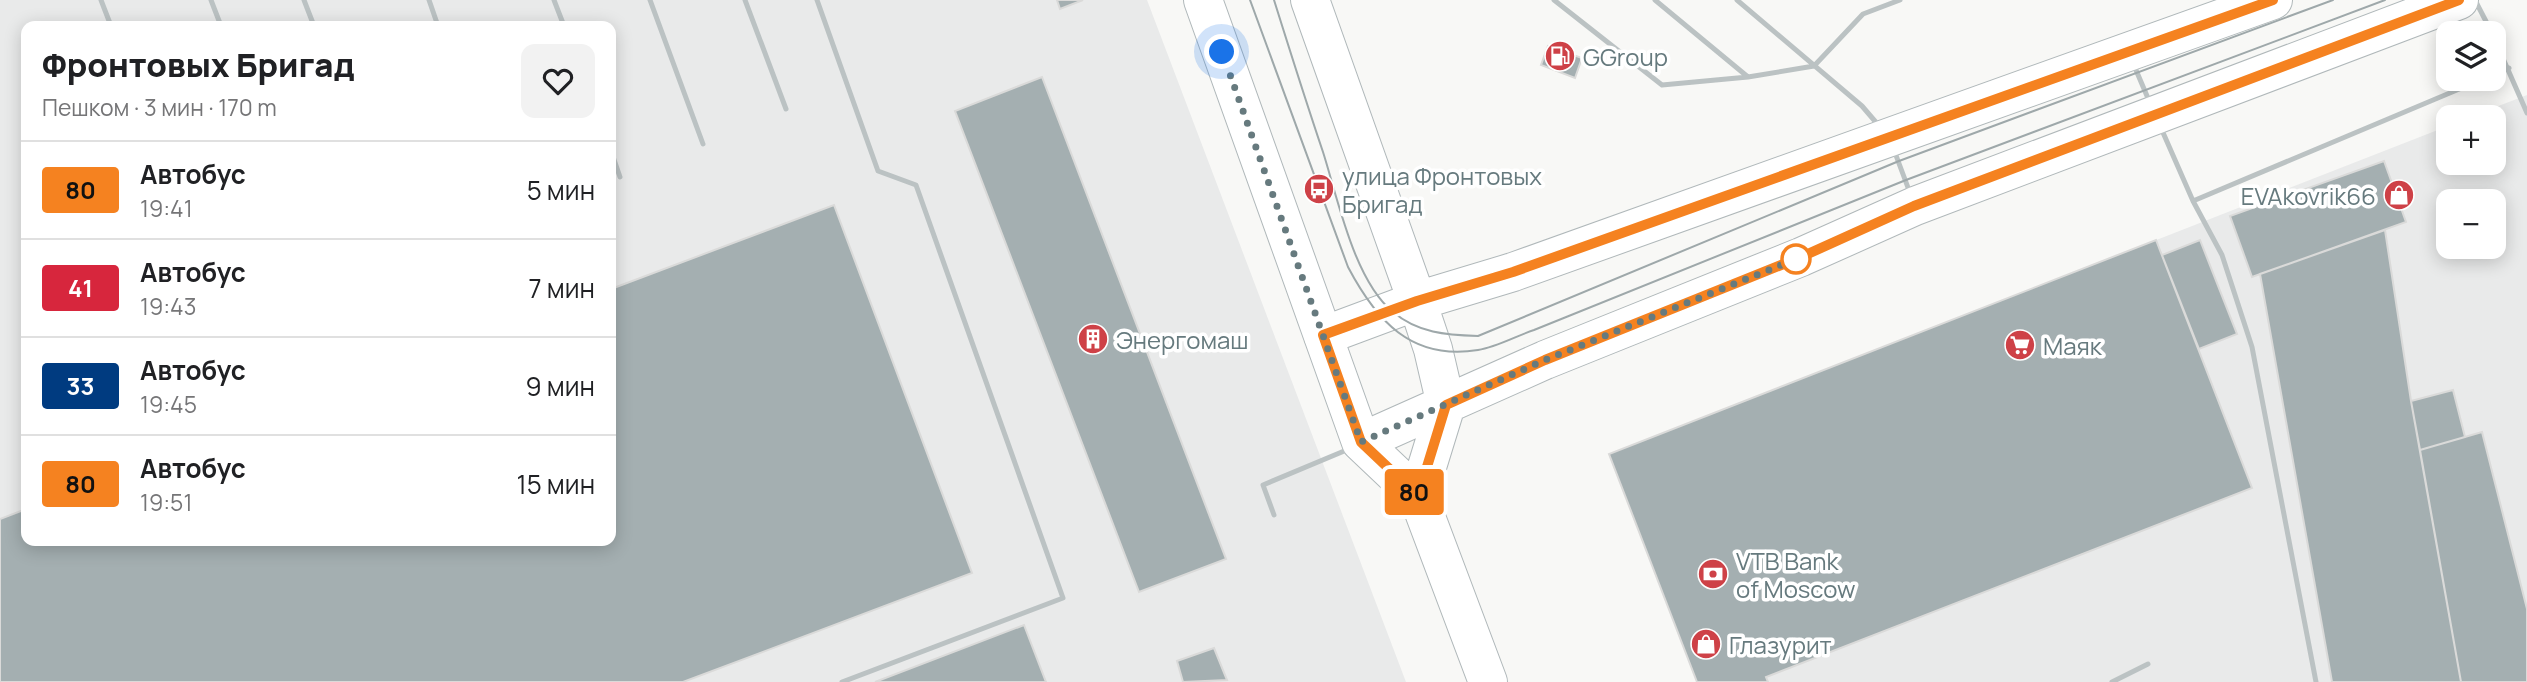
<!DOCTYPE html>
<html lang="ru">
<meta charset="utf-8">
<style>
body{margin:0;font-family:Manrope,sans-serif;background:#f2f2f2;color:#202124;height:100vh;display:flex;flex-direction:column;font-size:26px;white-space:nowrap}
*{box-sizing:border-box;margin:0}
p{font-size:23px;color:#757577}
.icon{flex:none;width:38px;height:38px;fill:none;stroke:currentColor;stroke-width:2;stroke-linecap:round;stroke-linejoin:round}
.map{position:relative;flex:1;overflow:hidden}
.side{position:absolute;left:21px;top:21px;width:595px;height:525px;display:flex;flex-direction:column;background:#fff;border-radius:14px;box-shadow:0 4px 18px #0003}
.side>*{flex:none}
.badge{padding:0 14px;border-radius:5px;font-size:24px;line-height:46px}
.buttons{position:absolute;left:2436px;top:21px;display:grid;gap:14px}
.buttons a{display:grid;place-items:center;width:70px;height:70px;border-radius:14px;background:#fff;box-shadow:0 4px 18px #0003;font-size:35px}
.you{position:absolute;width:35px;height:35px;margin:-18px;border:5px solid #fff;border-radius:50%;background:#1a73e8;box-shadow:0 0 0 10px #1a73e833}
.map>.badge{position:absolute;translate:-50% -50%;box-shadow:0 0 0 4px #fff}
.round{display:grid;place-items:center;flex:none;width:74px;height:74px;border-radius:14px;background:#f2f2f2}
.headline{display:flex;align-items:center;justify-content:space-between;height:119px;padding:0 21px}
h1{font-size:33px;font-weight:800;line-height:52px}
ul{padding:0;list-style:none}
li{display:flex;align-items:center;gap:21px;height:98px;padding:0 21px;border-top:2px solid #e0e0e0}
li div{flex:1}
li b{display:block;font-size:26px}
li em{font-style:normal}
li .badge{min-width:77px;font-weight:700;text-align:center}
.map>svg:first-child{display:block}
.built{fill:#e9eaea;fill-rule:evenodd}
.building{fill:#a4afb1;stroke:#dadad9;stroke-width:2}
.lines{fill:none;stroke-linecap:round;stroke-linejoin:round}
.secondary-casing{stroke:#b0b8ba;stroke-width:40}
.lane{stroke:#bbc2c3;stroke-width:5}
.secondary{stroke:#fff;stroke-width:38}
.tram{stroke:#9ea8aa;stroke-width:2}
.line-casing{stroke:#fff;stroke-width:16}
.line{stroke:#f58220;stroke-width:10}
.walk{stroke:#667a7e;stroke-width:7;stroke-dasharray:0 12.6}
.stop-dot{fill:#fff;stroke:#f58220;stroke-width:3.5}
.labels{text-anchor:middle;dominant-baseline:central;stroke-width:7;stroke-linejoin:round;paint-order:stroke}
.poi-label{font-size:24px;fill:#667a7e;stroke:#fff;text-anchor:start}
</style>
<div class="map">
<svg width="2527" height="682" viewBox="0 0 2527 682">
<rect width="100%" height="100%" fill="#f8f8f6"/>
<path class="built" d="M0 0H1147L1406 682H0ZM26 26H611V541H26Z
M2527 95V682H1697L1609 454 2448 126V163H2494V117H2470ZM2448 201H2494V247H2448Z"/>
<path class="building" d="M1057 0H1083L1060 9Z
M1548 46 1582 58 1575 78 1541 65Z
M1042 77 1226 559 1139 592 955 111Z
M2384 161 2406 222 2252 277 2230 216Z
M834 205 972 573 683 682H0V519L26 509V541H611V289Z
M2385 230 2411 401 2461 682H2332L2260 274Z
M2156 240 2252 488 1766 677 1768 682H1697L1609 454Z
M2200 240 2237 334 2199 349 2162 255Z
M2453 390 2465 437 2420 450 2411 401Z
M2482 432 2527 609V682H2461L2420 450Z
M1024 625 1046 682H875Z
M1214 648 1227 680 1183 682 1177 661Z"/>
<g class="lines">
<g class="secondary-casing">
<path id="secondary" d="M1203 0 1361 442 1418 496 1488 682
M1310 0 1417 301 1433 349 1446 405 1418 496
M1323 336 1417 301 1513 272 2273 0
M1361 442 1545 360 1801 257 1915 206 2459 0"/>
</g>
<path class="lane" d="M101 0 111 26
M211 0 221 26
M304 0 314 26
M429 0 438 26
M554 0 564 26
M650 0 703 144
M745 0 786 109
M817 0 878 171 916 185 1063 598 842 682
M1554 0 1662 85 1748 77
M1655 0 1748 77 1814 66 1863 14 1900 0
M1737 0 1862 106 1880 127
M2475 0 2492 33
M2494 38 2527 113
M2133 63 2150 103
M2494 74 2509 68
M2161 128 2193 201 2222 255 2252 347 2316 682
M1894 150 1910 193
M611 151 620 177
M2193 201 2483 79
M1274 515 1263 485 1349 449
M2112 682 2148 664"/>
<use href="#secondary" class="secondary"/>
<path class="tram" d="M1250 0 1348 267C1376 320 1411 361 1478 350 1497 347 1516 336 1534 330L1906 180 2385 0
M1274 0C1290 51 1306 102 1323 152 1338 199 1354 280 1393 312 1418 333 1446 335 1478 336L1899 161 2333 0"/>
</g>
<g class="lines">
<g class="line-casing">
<path id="line" d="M2273 0 1513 272 1417 301 1323 335 1361 442 1418 496 1446 405 1545 360 1801 257 1914 206 2459 0"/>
</g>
<use href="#line" class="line"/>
<path class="walk" d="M1222 52 1361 442 1545 360 1801 257 1796 259"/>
</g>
<defs>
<g id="fuel-disc" transform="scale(1.575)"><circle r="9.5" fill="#ce4147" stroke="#fff"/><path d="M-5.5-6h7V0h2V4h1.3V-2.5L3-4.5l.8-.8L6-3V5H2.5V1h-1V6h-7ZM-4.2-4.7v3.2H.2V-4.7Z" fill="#fff"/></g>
<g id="bus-disc" transform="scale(1.575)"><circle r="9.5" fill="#ce4147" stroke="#fff"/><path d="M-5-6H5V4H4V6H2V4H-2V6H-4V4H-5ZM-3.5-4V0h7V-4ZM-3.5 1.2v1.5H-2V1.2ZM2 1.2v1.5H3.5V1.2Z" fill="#fff"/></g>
<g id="shop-disc" transform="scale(1.575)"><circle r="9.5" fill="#ce4147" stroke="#fff"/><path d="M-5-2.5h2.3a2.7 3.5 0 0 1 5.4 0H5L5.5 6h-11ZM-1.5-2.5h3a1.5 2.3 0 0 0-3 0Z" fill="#fff"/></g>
<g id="building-disc" transform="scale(1.575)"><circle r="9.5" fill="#ce4147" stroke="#fff"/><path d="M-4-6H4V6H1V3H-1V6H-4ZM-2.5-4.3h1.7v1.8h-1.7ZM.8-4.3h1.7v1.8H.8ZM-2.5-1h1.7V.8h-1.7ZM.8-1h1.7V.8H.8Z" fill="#fff"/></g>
<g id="supermarket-disc" transform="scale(1.575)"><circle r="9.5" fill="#ce4147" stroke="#fff"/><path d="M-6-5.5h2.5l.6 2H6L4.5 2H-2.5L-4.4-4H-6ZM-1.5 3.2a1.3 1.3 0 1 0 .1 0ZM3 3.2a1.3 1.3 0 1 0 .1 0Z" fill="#fff"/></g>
<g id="bank-disc" transform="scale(1.575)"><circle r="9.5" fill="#ce4147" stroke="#fff"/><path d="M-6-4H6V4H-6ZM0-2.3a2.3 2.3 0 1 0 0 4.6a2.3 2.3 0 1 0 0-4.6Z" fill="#fff"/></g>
</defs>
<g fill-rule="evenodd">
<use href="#fuel-disc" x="1560" y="56"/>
<use href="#bus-disc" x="1319" y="189"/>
<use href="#shop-disc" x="2399" y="195"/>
<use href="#building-disc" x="1093" y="339"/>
<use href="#supermarket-disc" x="2020" y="345"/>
<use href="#bank-disc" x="1713" y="574"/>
<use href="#shop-disc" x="1706" y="644"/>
</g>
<circle class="stop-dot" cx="1796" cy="259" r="14"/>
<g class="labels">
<g class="poi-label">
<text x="1583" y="56">GGroup</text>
<text x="1342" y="175">улица Фронтовых<tspan x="1342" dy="28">Бригад</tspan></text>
<text x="2376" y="195" text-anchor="end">EVAkovrik66</text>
<text x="1116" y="339">Энергомаш</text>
<text x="2043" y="345">Маяк</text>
<text x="1736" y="560">VTB Bank<tspan x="1736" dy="28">of Moscow</tspan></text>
<text x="1729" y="644">Глазурит</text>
</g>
</g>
</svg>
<div class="buttons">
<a><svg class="icon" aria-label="layers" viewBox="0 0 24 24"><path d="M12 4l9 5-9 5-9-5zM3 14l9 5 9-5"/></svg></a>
<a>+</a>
<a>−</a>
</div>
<div class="you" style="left:1222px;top:52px"></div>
<b class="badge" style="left:1414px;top:492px;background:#f58220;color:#111">80</b>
<section class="side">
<div class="headline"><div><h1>Фронтовых Бригад</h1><p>Пешком · 3 мин · 170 m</p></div><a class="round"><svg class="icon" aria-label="heart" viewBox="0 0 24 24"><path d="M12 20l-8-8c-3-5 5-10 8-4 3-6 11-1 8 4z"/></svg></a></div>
<ul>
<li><span class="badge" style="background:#f58220;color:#111">80</span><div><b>Автобус</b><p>19:41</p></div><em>5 мин</em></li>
<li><span class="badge" style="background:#d7263d;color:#fff">41</span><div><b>Автобус</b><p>19:43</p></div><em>7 мин</em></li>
<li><span class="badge" style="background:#003b80;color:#fff">33</span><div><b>Автобус</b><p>19:45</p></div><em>9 мин</em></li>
<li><span class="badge" style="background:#f58220;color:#111">80</span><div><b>Автобус</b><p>19:51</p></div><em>15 мин</em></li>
</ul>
</section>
</div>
